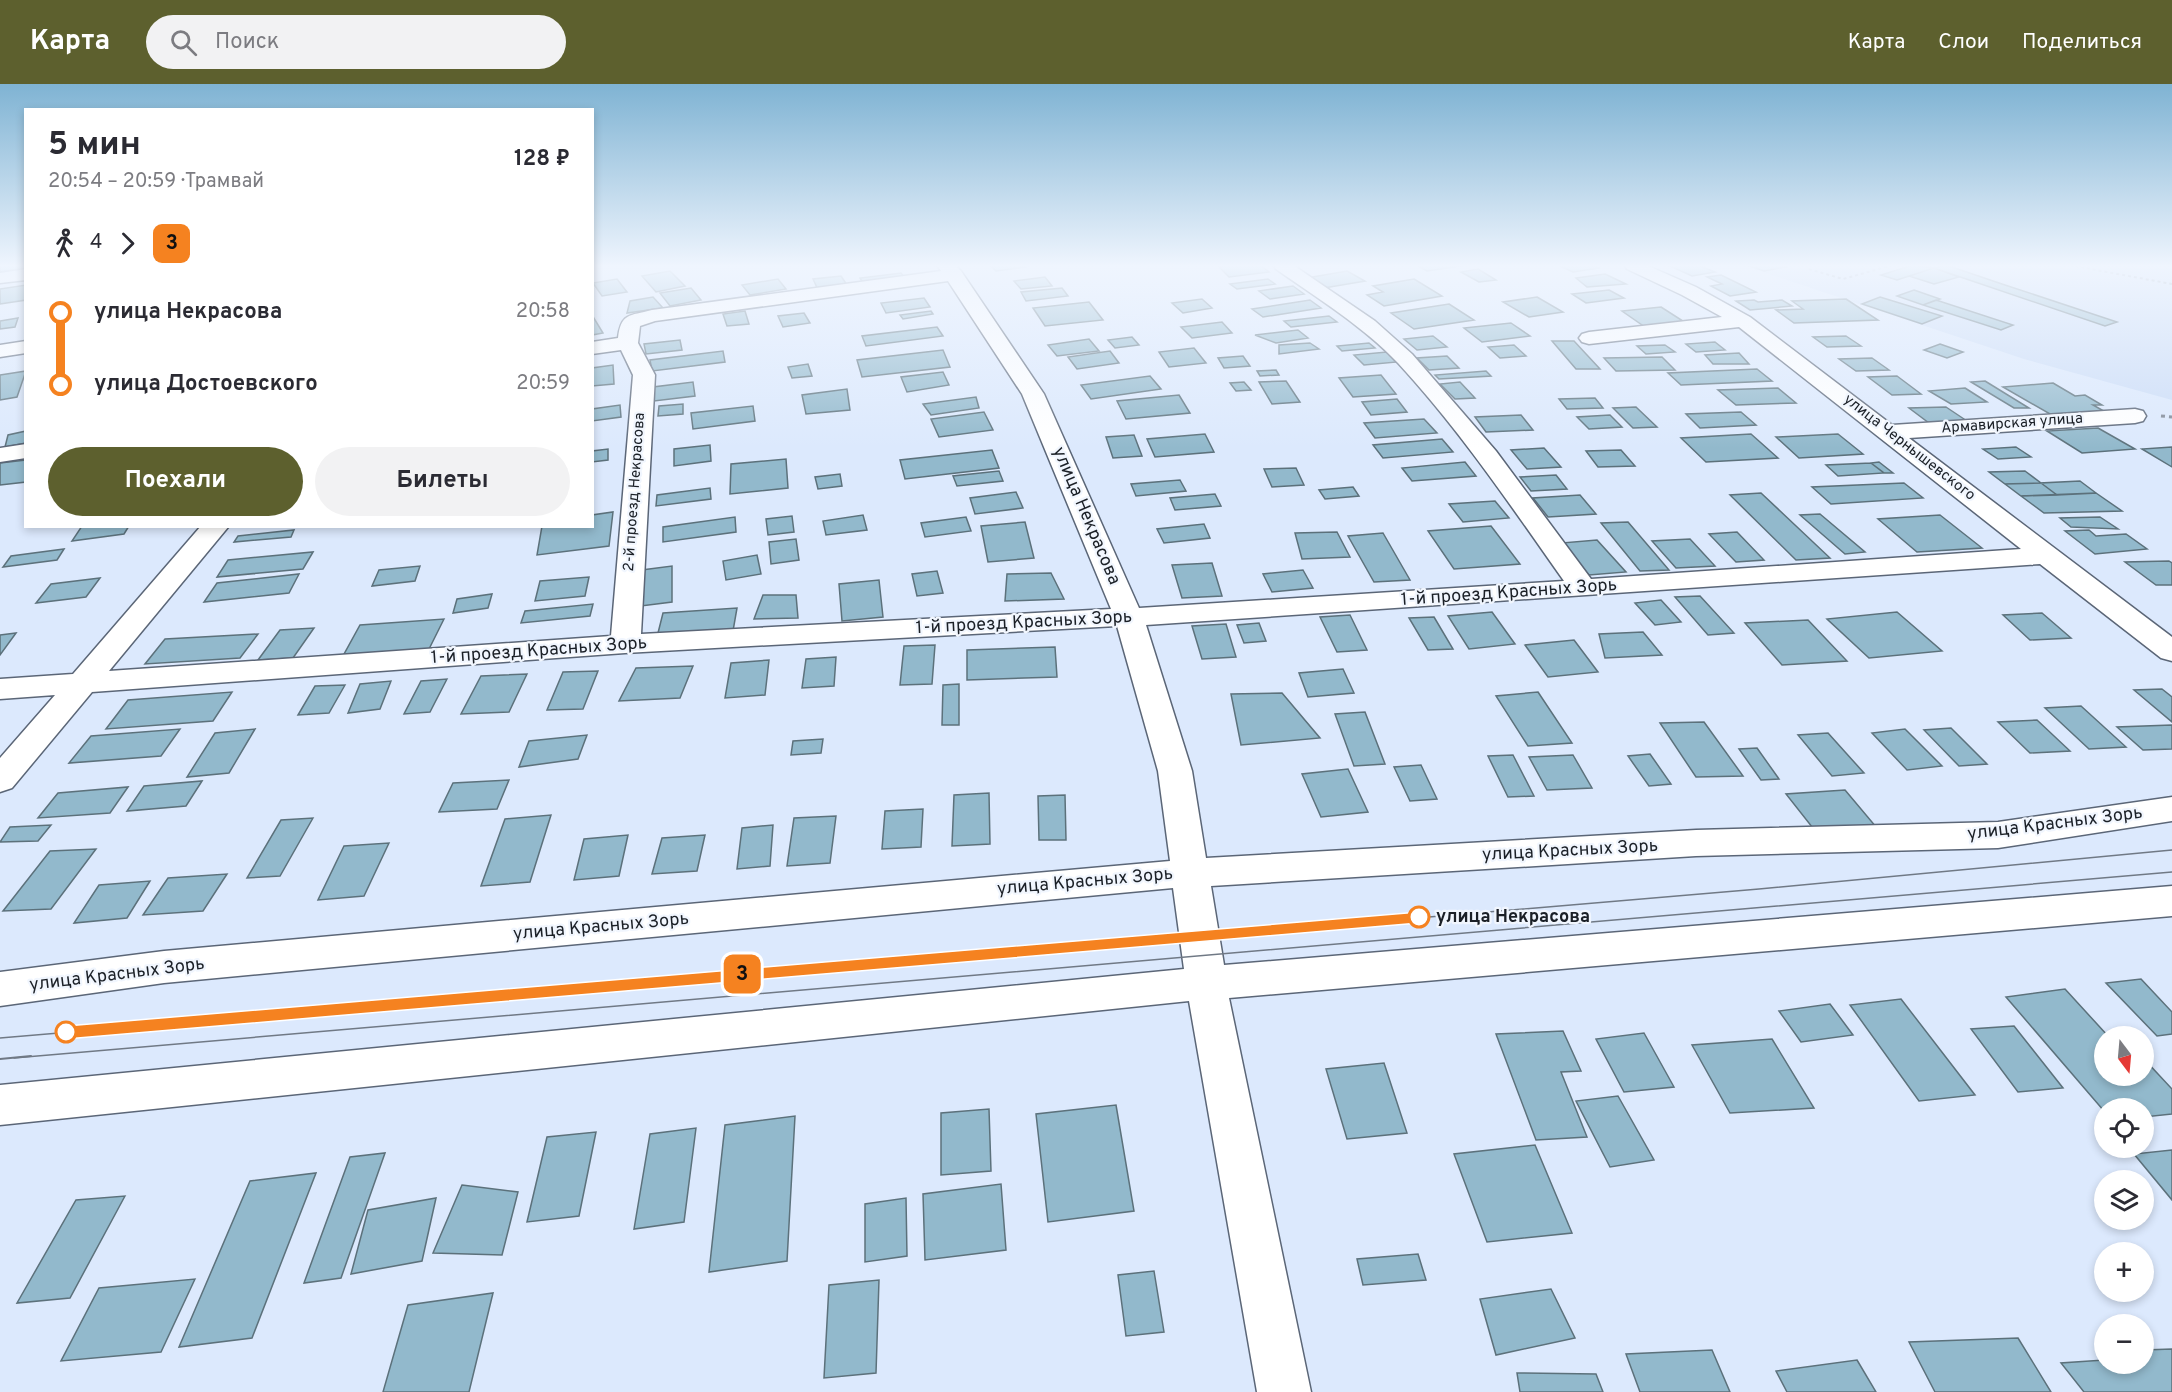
<!DOCTYPE html>
<html lang="ru">
<meta charset="utf-8">
<style>
body{margin:0;font-family:Overpass,sans-serif;background:#f2f2f3;color:#2b2b33;height:100vh;display:flex;flex-direction:column;font-size:22px;white-space:nowrap}
*{box-sizing:border-box;margin:0}
p{font-size:20px;color:#7c7c81}
.icon{flex:none;width:33px;height:33px;fill:none;stroke:currentColor;stroke-width:2;stroke-linecap:round;stroke-linejoin:round}
.map{position:relative;flex:1;overflow:hidden}
.sheet{position:absolute;left:24px;top:24px;width:570px;height:420px;display:flex;flex-direction:column;background:#fff;border-radius:0px;box-shadow:0 3px 9px #0003}
.sheet>*{flex:none}
.badge{padding:0 12px;border-radius:9px;font-size:21px;line-height:39px}
.needle{width:39px;rotate:164deg}
.fabs{position:absolute;left:2094px;top:942px;display:grid;gap:12px}
.fabs a{display:grid;place-items:center;width:60px;height:60px;border-radius:50%;background:#fff;box-shadow:0 3px 9px #0003;font-size:30px}
.map>.badge{position:absolute;translate:-50% -50%;box-shadow:0 0 0 3px #fff}
.legs{display:flex;align-items:center;gap:9px;height:66px;padding:0 24px;font-size:20px}
.legs p{margin-inline-start:auto}
.head{display:flex;align-items:center;justify-content:space-between;height:102px;padding:0 24px}
h1{font-size:33px;font-weight:700;line-height:45px}
.button{display:flex;gap:12px;margin-top:auto;padding:12px 24px}
.button a{flex:1;height:69px;border-radius:36px;background:#5d602e;color:#fff;font-size:24px;font-weight:700;line-height:69px;text-align:center}
.button a+a{background:#f2f2f3;color:#2b2b33}
ul{padding:0 24px;list-style:none}
li{display:flex;align-items:center;gap:21px;height:72px;font-size:22px}
li i{display:grid;place-items:center;width:9px;height:100%;margin:0 8px;background:currentColor}
li i::after{content:'';width:15px;height:15px;margin:-8px;border:4px solid;border-radius:50%;background:#fff}
li p{margin-inline-start:auto}
li:first-child i{background:linear-gradient(#0000 50%,currentColor 0)}
li:last-child i{background:linear-gradient(currentColor 50%,#0000 0)}
header{display:flex;align-items:center;gap:36px;box-sizing:border-box;height:84px;padding:0 30px;background:#5d602e;color:#fff}
header strong{font-size:28px}
nav{display:flex;gap:33px;margin-inline-start:auto;font-size:21px}
.search{width:420px;height:54px;background:#f2f2f3;display:flex;align-items:center;gap:15px;box-sizing:border-box;padding:0 21px;border-radius:33px;color:#7c7c81;font-size:22px}
.map>svg:first-child{display:block}
.built{fill:#ccddf7}
.building{fill:#92b9cc;stroke:#5c717b;stroke-width:1.5}
.lines{fill:none;stroke-linecap:round;stroke-linejoin:round}
.minor-casing{stroke:#5b6677;stroke-width:3}
.path-far1{stroke:#808996;stroke-width:2;stroke-dasharray:3 3;stroke-linecap:butt}
.path{stroke:#808996;stroke-width:3;stroke-dasharray:4 4;stroke-linecap:butt}
.minor{fill:#fff;fill-rule:evenodd}
.tram-far1{stroke:#707985;stroke-width:1.5}
.tram{stroke:#707985;stroke-width:2}
.line-1{fill:#f58220;stroke:#fff;stroke-width:1.5}
.stop-1-dot{fill:#fff;stroke:#f58220;stroke-width:3}
.labels{text-anchor:middle;dominant-baseline:central;stroke-width:4.5;stroke-linejoin:round;paint-order:stroke}
.far-street-label{font-size:15px;fill:#1b2027;stroke:#f1f6fe}
.street-label{font-size:18px;fill:#1b2027;stroke:#f1f6fe}
.stop-label{font-size:18px;font-weight:bold;fill:#1b2027;stroke:#f1f6fe;text-anchor:start}
</style>
<header>
<strong>Карта</strong>
<div class="search"><svg class="icon" aria-label="search" viewBox="0 0 24 24"><circle cx="10" cy="10" r="6"/><path d="M15 15l6 6"/></svg>Поиск</div>
<nav><a>Карта</a><a>Слои</a><a>Поделиться</a></nav>
</header>
<div class="map">
<svg width="2172" height="1308" viewBox="0 0 2172 1308">
<rect width="100%" height="100%" fill="#dce9fd"/>
<path class="built" d="M1742 181H2172V316L2024 275Z"/>
<path class="building" d="M0 181H26V184L0 188Z
M990 181H1024L1026 183 996 187Z
M1233 181H1260L1269 188 1229 193 1218 182Z
M1416 181H1458L1460 182 1427 187Z
M1558 181H1591L1599 184 1573 188Z
M1668 181H1698L1715 188 1692 192Z
M1747 181H1779L1785 183 1764 187Z
M1913 181 1934 184 1897 196 1881 191Z
M1946 181 2002 200 2117 238 2105 242 1934 184Z
M1934 184 1959 193 1934 200 1909 192Z
M1478 185 1496 196 1479 198 1461 188Z
M670 187 685 202 656 208 642 192Z
M1347 187 1365 197 1324 204 1307 194Z
M901 189 906 196 865 202 860 194Z
M1605 190 1626 200 1587 203 1576 194Z
M1721 191 1756 208 1730 212 1711 202 1722 200 1707 193Z
M841 192 849 204 819 208 813 195Z
M1045 193 1052 202 1021 205 1014 197Z
M617 195 627 208 602 212 593 199Z
M778 195 786 205 750 211 742 201Z
M1268 195 1275 200 1237 205 1230 200Z
M1414 195 1442 212 1384 222 1367 211 1383 208 1373 202Z
M26 201V216L0 220V205Z
M1293 202 1304 210 1270 215 1259 207Z
M691 204 701 216 670 222 660 209Z
M1062 204 1068 212 1026 217 1021 208Z
M1609 206 1624 214 1586 219 1572 210Z
M1914 206 1940 215 1923 221 1897 212Z
M653 213 663 224 627 229 630 217Z
M1537 213 1563 228 1529 233 1503 218Z
M1880 213 1942 232 1922 240 1862 220Z
M924 214 930 223 886 229 881 219Z
M1202 215 1212 224 1183 229 1172 219Z
M1846 215 1878 236 1794 239 1776 226 1803 225 1792 217Z
M1310 216 1321 224 1263 233 1252 225Z
M1754 216 1758 218 1782 216 1792 222 1750 226 1736 217Z
M1936 216 2013 241 2001 246 1923 221Z
M1089 218 1103 236 1045 242 1033 224Z
M1449 220 1474 236 1414 245 1391 229Z
M1661 223 1686 239 1645 243 1622 227Z
M745 227 749 240 727 242 723 230Z
M931 227 933 230 903 235 900 231Z
M804 229 810 239 783 243 778 232Z
M592 231 603 249 592 251Z
M1329 232 1337 238 1291 243 1284 237Z
M18 234 15 243 0 245V237Z
M1222 238 1232 249 1192 254 1181 243Z
M1511 239 1530 252 1482 258 1464 244Z
M937 243 943 252 866 262 862 252Z
M1298 246 1308 254 1276 259 1255 251Z
M1433 252 1447 263 1417 266 1404 255Z
M1846 252 1861 262 1827 263 1813 253Z
M1132 253 1139 261 1115 264 1108 256Z
M1089 255 1099 267 1057 272 1048 261Z
M680 256 682 266 646 270 644 260Z
M1552 257H1574L1600 285H1576Z
M1715 258 1725 266 1696 268 1686 260Z
M1310 259 1319 265 1279 270V261Z
M1369 259 1375 264 1342 267 1337 262Z
M1940 260 1963 268 1947 274 1924 266Z
M1514 261 1526 272 1500 274 1488 263Z
M1665 261 1675 268 1646 270 1637 262Z
M1194 264 1206 279 1169 283 1159 268Z
M943 266 950 283 862 293 857 276Z
M723 267 725 278 652 287 650 276Z
M1110 267 1119 279 1077 285 1068 273Z
M1387 268 1397 278 1364 281 1354 271Z
M1739 269 1749 280H1713L1705 271Z
M1243 272 1250 282 1224 284 1218 274Z
M1447 272 1459 284 1429 286 1417 274Z
M1662 273 1675 286 1616 287 1604 274Z
M1872 274 1889 286 1856 287 1839 275Z
M808 280 812 292 792 294 788 283Z
M613 281 614 300 592 302V284Z
M1757 285 1772 297 1681 301 1668 289Z
M1276 286 1279 291 1260 292 1257 287Z
M26 287 17 313 0 316V291Z
M1486 287 1491 292 1439 295 1435 291Z
M943 288 949 301 907 308 901 293Z
M1381 291 1396 310 1353 313 1339 294Z
M1150 292 1161 305 1091 315 1081 301Z
M1897 292 1921 310 1892 311 1868 293Z
M1286 297 1300 318 1272 320 1259 298Z
M1985 297 2029 324H2014L1971 298Z
M693 298 695 312 654 317 653 303Z
M1244 298 1251 306 1236 307 1230 299Z
M1460 298 1475 314 1455 315 1440 300Z
M2053 299 2075 312 2085 311 2102 321H2093L2109 330 2057 334 2003 303Z
M1778 304 1796 319 1736 321 1718 306Z
M1965 304 1987 318 1951 320 1929 307Z
M847 305 850 326 806 330 802 311Z
M1179 311 1190 329 1126 335 1117 317Z
M976 313 979 324 931 331 923 320Z
M1595 314 1603 324 1567 325 1559 315Z
M1397 315 1407 328 1371 331 1362 318Z
M683 320V330L658 332 659 322Z
M620 321 621 333 592 337V325Z
M753 322 755 337 693 345 691 329Z
M1636 323 1657 343 1633 344 1613 324Z
M1946 323 1967 337 1929 339 1909 324Z
M984 328 993 346 939 353 931 335Z
M1741 328 1756 341 1700 344 1686 330Z
M1521 331 1533 346 1486 348 1475 333Z
M1610 331 1622 343 1589 345 1577 333Z
M1424 335 1437 349 1375 354 1364 339Z
M2098 344 2135 365 2082 369 2047 347Z
M26 347V359L5 363 8 351Z
M1205 350 1214 368 1155 373 1147 355Z
M1751 350 1778 374 1706 378 1681 354Z
M1838 350 1863 370 1799 374 1776 353Z
M1134 351 1142 372 1113 374 1106 353Z
M1442 355 1453 368 1383 374 1373 361Z
M710 361 711 377 674 382V365Z
M2016 363 2031 373 1998 375 1983 365Z
M2172 363V383L2142 365Z
M1544 364 1561 383 1527 385 1511 366Z
M608 365V376L592 378V367Z
M992 366 999 384 905 395 900 376Z
M1621 366 1635 382 1598 383 1586 367Z
M786 375 788 404 730 410 731 380Z
M26 376V398L0 401V379Z
M1465 378 1476 392 1412 397 1402 384Z
M1879 378 1893 389H1884L1871 379Z
M1871 379 1884 389 1838 392 1826 381Z
M1296 384 1304 401 1272 403 1264 385Z
M999 387 1003 397 957 402 953 392Z
M2025 387 2041 399 2005 400 1989 388Z
M840 390 842 402 818 405 815 393Z
M1556 391 1567 405 1531 407 1520 393Z
M1180 396 1186 407 1136 412 1131 400Z
M2080 397 2096 409 2057 411 2041 399Z
M1904 399 1923 414 1831 420 1812 403Z
M2041 399 2057 411 2021 412 2005 400Z
M1353 403 1359 412 1325 415 1319 406Z
M710 404 711 415 656 422 657 411Z
M1016 408 1023 424 975 430 970 414Z
M1761 409 1830 474 1796 476 1730 411Z
M2096 409 2122 427 2044 429 2021 412Z
M1215 410 1221 422 1175 426 1170 414Z
M1580 411 1596 430 1548 433 1533 414Z
M1495 417 1509 434 1463 438 1449 420Z
M613 428 609 462 537 471 542 442H592V431Z
M1820 430 1865 468 1845 470 1800 431Z
M863 431 867 446 826 451 823 437Z
M1940 431 1982 464 1917 468 1878 435Z
M792 432 794 448 768 451 766 435Z
M735 433 736 448 663 458V443Z
M966 433 971 447 925 453 921 439Z
M2100 433 2118 445 2071 443 2060 434Z
M1025 438 1034 474 988 478 981 442Z
M1628 438 1669 486 1640 487 1601 439Z
M1204 440 1210 454 1164 459 1157 445Z
M82 442H129L124 450 72 457Z
M1491 442 1520 480 1454 485 1428 447Z
M294 446 291 453 234 458 238 452Z
M2089 446 2096 452 2126 450 2147 465 2095 470 2065 447Z
M1337 448 1350 473 1302 475 1295 449Z
M1737 448 1764 476 1736 478 1709 450Z
M1383 449 1410 496 1374 498 1348 452Z
M796 455 799 476 771 480 769 458Z
M1690 455 1715 482 1676 484 1652 457Z
M1597 456 1626 488 1589 491 1561 459Z
M64 465 57 476 3 483 11 472Z
M313 468 303 485 217 493 228 476Z
M757 471 761 490 726 496 723 477Z
M2169 477 2172 479V501H2156L2125 478Z
M1212 479 1222 512 1182 514 1172 481Z
M420 482 415 497 372 502 379 486Z
M672 482V518L633 523 634 487Z
M1303 486 1313 504 1272 508 1263 490Z
M937 487 943 509 917 512 912 490Z
M1051 489 1064 515 1005 517 1007 490Z
M299 490 289 509 204 518 217 499Z
M589 493 585 512 535 517 540 497Z
M100 494 86 513 36 519 51 500Z
M879 496 883 533 842 537 839 500Z
M492 510 488 524 453 529 457 515Z
M763 511H796L798 534 754 535Z
M1700 512 1734 549 1708 551 1675 513Z
M1661 516 1681 538 1655 541 1635 519Z
M593 520 590 532 521 539 525 527Z
M737 524 733 547 657 553 663 529Z
M1492 528 1515 560 1469 565 1448 532Z
M1897 528 1942 567 1869 574 1827 535Z
M2042 529 2071 554 2030 556 2003 531Z
M1350 531 1367 566 1337 568 1320 533Z
M1434 533 1453 565 1428 566 1409 534Z
M444 535 429 565 343 572 360 541Z
M1808 536 1847 577 1782 581 1745 539Z
M1259 539 1266 557 1244 559 1237 541Z
M1226 540 1236 573 1202 575 1192 542Z
M314 544 293 574 258 576 280 546Z
M1643 548 1662 571 1605 574 1599 550Z
M16 549 0 571V551Z
M258 550 240 574 145 580 165 555Z
M1574 556 1598 588 1548 593 1525 561Z
M935 561 932 600 900 601 904 562Z
M1055 563 1057 593 967 596V566Z
M836 573 834 602 802 604 806 575Z
M769 576 765 611 725 614 731 579Z
M693 582 680 614 619 617 636 584Z
M1343 585 1354 609 1308 613 1299 589Z
M598 587 583 625 547 626 563 588Z
M527 590 509 628 461 630 481 592Z
M447 595 430 628 404 630 421 597Z
M391 597 380 625 348 629 360 600Z
M959 600V641H942L943 601Z
M345 601 329 629 298 631 315 602Z
M2162 605 2172 613V638L2134 606Z
M232 608 213 637 106 645 128 616Z
M1538 608 1572 659 1528 662 1496 612Z
M1282 609 1320 654 1241 661 1231 610Z
M2081 622 2126 663 2089 665 2045 624Z
M1365 628 1385 680 1354 682 1335 630Z
M2037 636 2070 667 2030 669 1998 638Z
M1704 638 1743 692 1696 693 1660 639Z
M2172 641V665L2143 666 2117 643Z
M1951 644 1987 680 1959 682 1924 646Z
M180 645 161 672 69 679 91 652Z
M255 645 229 689 187 693 215 649Z
M1905 645 1942 682 1907 686 1872 649Z
M1828 649 1864 689 1832 692 1798 651Z
M587 651 578 675 519 683 529 657Z
M823 655 821 669 791 671 793 657Z
M1757 664 1779 695 1761 696 1739 665Z
M1650 670 1671 700 1649 702 1628 672Z
M1513 671 1534 712 1508 713 1488 672Z
M1573 671 1592 704 1547 706 1529 673Z
M1421 681 1437 715 1410 717 1394 683Z
M1348 685 1368 728 1321 733 1302 690Z
M509 696 497 725 439 728 453 699Z
M202 697 186 722 127 727 144 702Z
M128 703 110 729 38 734 58 709Z
M1845 706 1877 744 1816 748 1786 710Z
M989 709 990 760 952 762 954 711Z
M1065 711 1066 756H1039L1038 712Z
M923 725 921 763 882 765 885 727Z
M551 731 530 798 481 802 505 735Z
M836 732 830 779 787 782 794 734Z
M313 734 280 792 247 794 281 736Z
M51 741 38 757 0 758 10 743Z
M773 741 770 782 737 785 742 744Z
M628 751 619 792 574 796 584 755Z
M705 751 697 787 652 790 662 754Z
M389 759 364 812 318 816 344 762Z
M96 765 51 825 3 827 50 767Z
M227 790 203 827 143 831 168 794Z
M150 797 127 834 74 839 99 801Z
M2141 895 2172 928V950L2157 952 2106 899Z
M2065 905 2108 952H2104V992H2144V975L2172 1005V1030L2144 1033V1024H2104V1027L2006 913Z
M1901 915 1975 1011 1919 1017 1850 921Z
M1830 920 1853 951 1801 958 1779 927Z
M2014 942 2063 1004 2018 1008 1971 945Z
M1563 947 1581 987 1561 988 1587 1053 1536 1056 1496 950Z
M1644 949 1674 1003 1624 1008 1596 955Z
M1772 955 1814 1024 1730 1029 1692 961Z
M1384 979 1407 1049 1347 1055 1326 985Z
M1618 1012 1654 1076 1610 1083 1576 1017Z
M1116 1021 1134 1127 1048 1138 1036 1030Z
M989 1025 991 1087 941 1091V1029Z
M795 1032 787 1177 709 1188 725 1041Z
M696 1044 684 1138 634 1145 650 1050Z
M596 1048 579 1132 527 1138 547 1053Z
M1535 1061 1572 1149 1487 1158 1454 1070Z
M2172 1066V1116L2134 1070Z
M385 1069 341 1194 304 1199 350 1073Z
M316 1089 252 1254 179 1263 250 1097Z
M1001 1100 1006 1166 925 1176 923 1110Z
M462 1101 518 1108 502 1171 433 1169Z
M125 1112 70 1214 17 1219 76 1116Z
M436 1114 422 1177 351 1190 368 1126Z
M906 1114 907 1172 865 1178V1120Z
M1418 1170 1426 1196 1363 1201 1357 1175Z
M1154 1187 1164 1248 1126 1252 1118 1191Z
M195 1195 161 1268 61 1277 99 1204Z
M879 1196 876 1289 824 1294 829 1201Z
M1551 1205 1575 1254 1496 1271 1480 1215Z
M493 1209 469 1308H383L408 1221Z
M2018 1254 2051 1308H1935L1909 1258Z
M2172 1265V1308H2084L2061 1279 2104 1276V1280H2144V1266Z
M1712 1266 1730 1308H1640L1626 1270Z
M1857 1276 1876 1308H1787L1776 1287Z
M1517 1289 1596 1290 1603 1308H1520Z"/>
<g class="lines">
<g class="minor-casing">
<path id="minor" d="M937 181H955L961 187 1044 310 1139 524 1564 497C1511 422 1460 346 1398 279 1363 242 1317 214 1276 185L1273 181H1293L1375 237 1412 270 1496 367 1591 495 2021 465 1739 243 1589 260 1582 258 1579 254 1582 250 1589 248 1722 233 1682 211 1627 185 1624 181H1646L1696 203 1750 233 1892 341 2135 325 2143 327 2146 332 2143 337 2135 339 1909 354 2172 553V577L2161 574 2040 480 1146 541 1192 687 1206 774 1696 746 1998 738 2172 713V737L1998 764 1696 772 1211 802 1224 881 2172 802V832L1229 914 1311 1308H1257L1189 917 0 1041V1001L1184 885 1173 804 164 899 0 922V888L164 867 1170 777 1158 687 1117 542 625 569 92 608 12 704 0 708V674L55 611 0 615V595L73 590 201 442H229L109 587 611 552 633 291 621 266 592 270V258L618 254C621 229 629 232 652 226L941 187ZM948 197 1022 310 1111 525 641 550 655 291 638 259 640 242 655 237Z
M26 185V196L0 199V189Z
M26 257V269L0 273V261Z
M26 360V374L0 378V364Z"/>
</g>
<path class="path-far1" d="M2069 181 2172 200
M1809 185 1843 195 1893 181"/>
<path class="path" d="M2161 332 2172 333"/>
<use href="#minor" class="minor"/>
<path class="tram-far1" d="M0 954 1759 805 2172 766
M14 974 2172 788"/>
<path class="tram" d="M0 975 31 972"/>
</g>
<linearGradient id="sky" x2="0" y2="1"><stop stop-color="#7fb3d3"/><stop offset="0.5" stop-color="#eff5fe"/><stop offset="1" stop-color="#eff5fe" stop-opacity="0"/></linearGradient>
<rect width="2172" height="364" fill="url(#sky)"/>
<path class="line-1" d="M1419 828 1426 833 1419 839 66 955 61 953 59 948 61 944 66 942Z"/>
<g class="stop-1-dot">
<circle cx="1419" cy="833" r="10"/>
<circle cx="66" cy="948" r="10"/>
</g>
<g class="labels">
<g class="far-street-label">
<text transform="translate(2012 340) rotate(-4)">Армавирская улица</text>
<text transform="translate(1909 364) rotate(38)">улица Чернышевского</text>
<text transform="translate(635 408) rotate(-86)">2-й проезд Некрасова</text>
</g>
<g class="street-label">
<text transform="translate(1086 432) rotate(67)">улица Некрасова</text>
<text transform="translate(1509 509) rotate(-4)">1-й проезд Красных Зорь</text>
<text transform="translate(1024 539) rotate(-3)">1-й проезд Красных Зорь</text>
<text transform="translate(539 567) rotate(-4)">1-й проезд Красных Зорь</text>
<text transform="translate(2055 740) rotate(-7)">улица Красных Зорь</text>
<text transform="translate(1570 767) rotate(-3)">улица Красных Зорь</text>
<text transform="translate(1085 798) rotate(-5)">улица Красных Зорь</text>
<text transform="translate(601 843) rotate(-5)">улица Красных Зорь</text>
<text transform="translate(117 891) rotate(-7)">улица Красных Зорь</text>
</g>
<g class="stop-label">
<text x="1436" y="833">улица Некрасова</text>
</g>
</g>
</svg>
<div class="fabs">
<a><svg class="needle" viewBox="-14 -14 28 28"><path d="M0-13l5 13h-10z" fill="#e53935"/><path d="M0 13l5-13h-10z" fill="#7c7c81"/></svg></a>
<a><svg class="icon" aria-label="locate" viewBox="0 0 24 24"><circle cx="12" cy="12" r="6"/><path d="M12 2v4M12 18v4M2 12h4M18 12h4"/></svg></a>
<a><svg class="icon" aria-label="layers" viewBox="0 0 24 24"><path d="M12 4l9 5-9 5-9-5zM3 14l9 5 9-5"/></svg></a>
<a>+</a>
<a>−</a>
</div>
<b class="badge" style="left:742px;top:890px;background:#f58220;color:#111">3</b>
<section class="sheet">
<div class="head"><div><h1>5 мин</h1><p>20:54 – 20:59 · Трамвай</p></div><b>128 ₽</b></div>
<div class="legs"><svg class="icon" aria-label="walk" viewBox="0 0 24 24"><circle cx="13" cy="4" r="2"/><path d="M13 8l-2 6 4 7M11 14l-3 7M7 12l3-4h3l4 4"/></svg>4<svg class="icon" aria-label="forward" viewBox="0 0 24 24"><path d="M9 5l7 7-7 7"/></svg><b class="badge" style="background:#f58220;color:#111">3</b></div>
<ul>
<li><i style="color:#f58220"></i><b>улица Некрасова</b><p>20:58</p></li>
<li><i style="color:#f58220"></i><b>улица Достоевского</b><p>20:59</p></li>
</ul>
<div class="button"><a>Поехали</a><a>Билеты</a></div>
</section>
</div>
